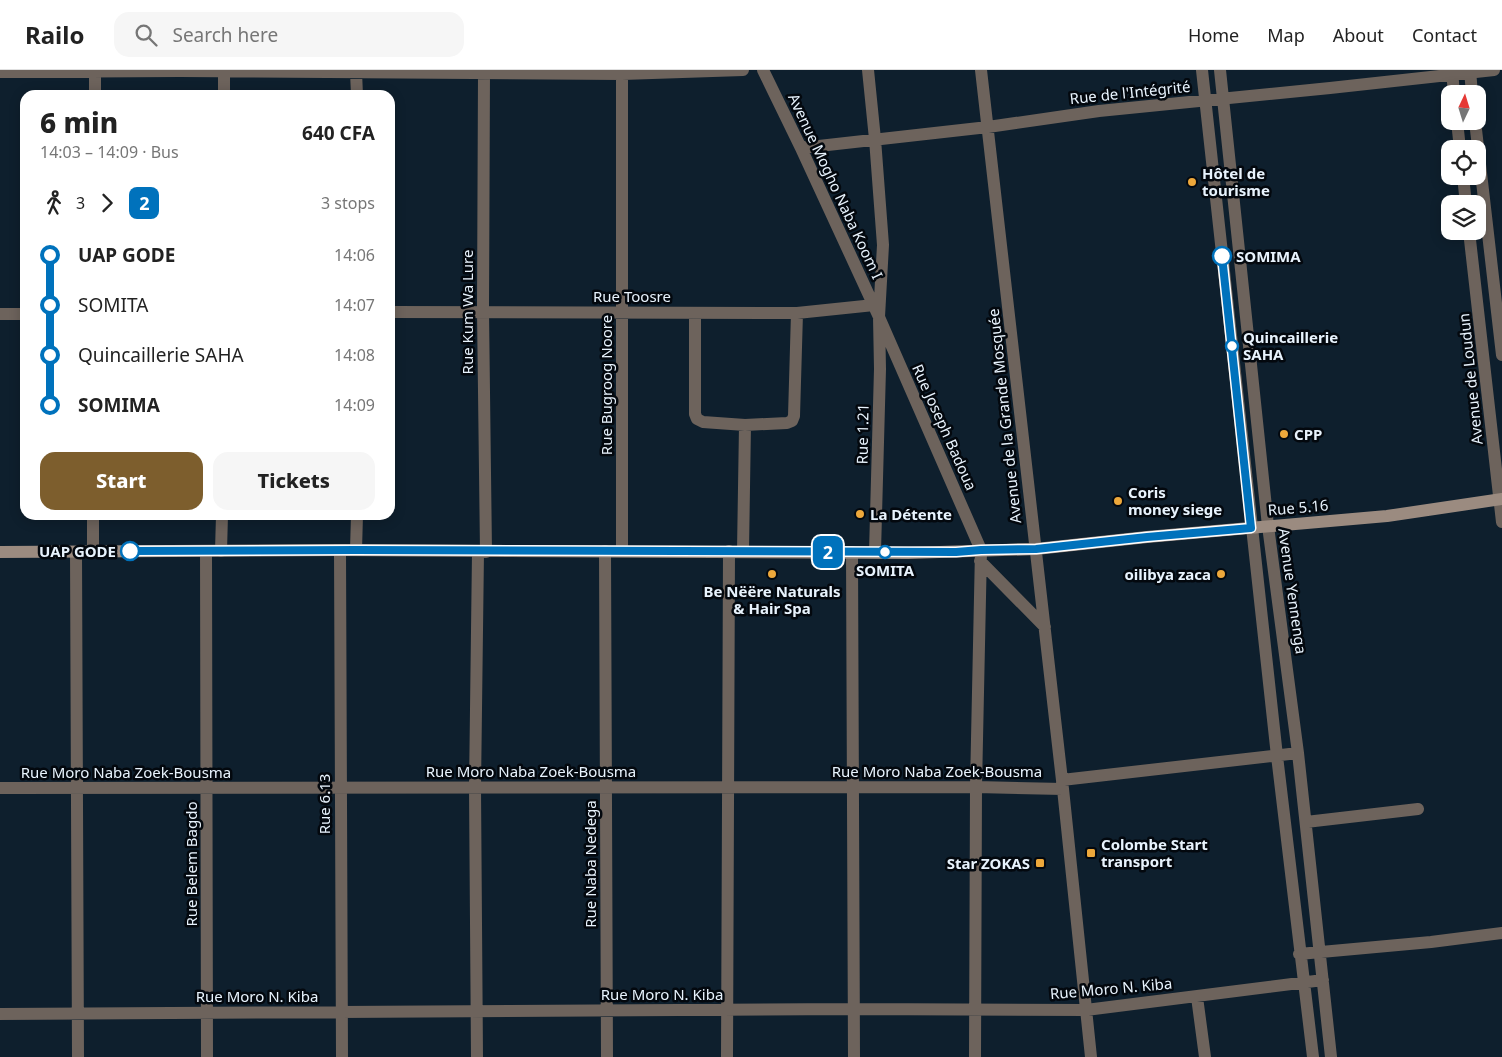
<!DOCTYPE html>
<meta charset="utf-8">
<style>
body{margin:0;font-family:"Noto Sans",sans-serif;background:#f6f6f6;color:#222;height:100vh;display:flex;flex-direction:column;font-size:19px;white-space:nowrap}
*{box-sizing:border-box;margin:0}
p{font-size:16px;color:#767676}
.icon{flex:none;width:28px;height:28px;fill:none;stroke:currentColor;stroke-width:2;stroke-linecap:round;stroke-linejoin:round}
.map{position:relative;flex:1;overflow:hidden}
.sheet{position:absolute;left:20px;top:20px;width:375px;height:430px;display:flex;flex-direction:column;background:#fff;border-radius:15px;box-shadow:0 2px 12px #0003}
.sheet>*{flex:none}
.badge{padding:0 10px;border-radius:8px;font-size:18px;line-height:32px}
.needle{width:32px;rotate:4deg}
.fabs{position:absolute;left:1441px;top:15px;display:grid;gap:10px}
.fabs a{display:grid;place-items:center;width:45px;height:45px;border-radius:10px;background:#fff;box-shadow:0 2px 12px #0003;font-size:25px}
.map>.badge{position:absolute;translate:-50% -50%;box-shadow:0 0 0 2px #fff}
.legs{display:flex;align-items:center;gap:8px;height:55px;padding:0 20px;font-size:16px}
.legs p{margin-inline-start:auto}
.headline{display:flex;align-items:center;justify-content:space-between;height:85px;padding:0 20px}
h1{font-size:28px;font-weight:800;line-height:38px}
.button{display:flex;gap:10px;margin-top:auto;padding:10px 20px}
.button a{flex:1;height:58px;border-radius:15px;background:#7d5e2d;color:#fff;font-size:20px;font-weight:800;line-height:58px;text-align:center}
.button a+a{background:#f6f6f6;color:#222}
ul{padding:0 20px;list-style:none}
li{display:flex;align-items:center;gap:18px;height:50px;font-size:19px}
li i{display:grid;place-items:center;width:8px;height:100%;margin:0 6px;background:currentColor}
li i::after{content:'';width:12px;height:12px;margin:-6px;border:4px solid;border-radius:50%;background:#fff}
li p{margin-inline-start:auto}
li:first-child i{background:linear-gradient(#0000 50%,currentColor 0)}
li:last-child i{background:linear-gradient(currentColor 50%,#0000 0)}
header{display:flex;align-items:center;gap:30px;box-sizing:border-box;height:70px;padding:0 25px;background:#fff;border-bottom:1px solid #e0e0e0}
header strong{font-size:24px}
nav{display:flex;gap:28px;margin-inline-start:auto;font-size:18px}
.search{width:350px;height:45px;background:#f6f6f6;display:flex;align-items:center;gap:12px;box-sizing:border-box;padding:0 18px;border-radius:15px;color:#767676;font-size:19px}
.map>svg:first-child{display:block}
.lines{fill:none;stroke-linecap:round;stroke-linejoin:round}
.street{stroke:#6d635c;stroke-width:12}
.secondary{stroke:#9b8b80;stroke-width:12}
.line-1-casing{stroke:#fff;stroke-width:11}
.line-1{stroke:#0072bc;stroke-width:8}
.poi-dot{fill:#eda83b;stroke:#03080e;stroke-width:2}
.stop-1-dot{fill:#fff;stroke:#0072bc;stroke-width:2.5}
.labels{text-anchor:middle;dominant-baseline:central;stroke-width:5;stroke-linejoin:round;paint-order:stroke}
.street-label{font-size:15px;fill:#e8f3fd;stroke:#03080e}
.poi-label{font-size:15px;font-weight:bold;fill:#e8f3fd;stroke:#03080e;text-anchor:start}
.stop-label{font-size:15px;font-weight:bold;fill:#e8f3fd;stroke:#03080e;text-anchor:start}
</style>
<header>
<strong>Railo</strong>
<div class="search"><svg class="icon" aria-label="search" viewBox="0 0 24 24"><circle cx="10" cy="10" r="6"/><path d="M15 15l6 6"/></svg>Search here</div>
<nav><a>Home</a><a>Map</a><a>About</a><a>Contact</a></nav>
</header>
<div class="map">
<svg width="1502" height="987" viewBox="0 0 1502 987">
<rect width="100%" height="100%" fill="#0e1f2d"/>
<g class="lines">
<path class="street" d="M763 0 801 78 879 247 981 480 976 717 975 987
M868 0 875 69 883 175 879 247 880 299 875 482
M981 0 1063 719 1091 987
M1202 0 1277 686 1313 987
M1220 0 1268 456 1298 683 1331 987
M1452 0 1454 24
M1470 0 1472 24
M224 1V25
M0 2 180 1 622 4 743 0
M356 2 357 25
M484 3 483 241 486 482
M95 25V0
M1457 51 1460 79
M1475 51 1502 285
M801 78 988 57 1099 41 1330 18 1494 0
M1463 106 1466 134
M1469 161 1502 452
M390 242 797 243 874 235
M695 243V344L697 349 703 352 745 355 787 353 792 351 794 346 797 243
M0 244H25
M340 480 342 987
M356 480 357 445
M93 481V445
M206 481 207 987
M221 481 222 445
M605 481 607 987
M622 481V0
M743 481 745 355
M76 482 78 987
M852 482 854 987
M980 491 1045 557
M1062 710 1298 683
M0 718 976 717 1063 719
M1306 752 1418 739
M1299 884 1431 872 1502 863
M1197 927 1205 987
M0 944 853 939 1086 940 1323 910
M477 987 475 718 478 482
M727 987 729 481"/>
<path class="secondary" d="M0 482 340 480 908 483 1036 479 1147 467 1387 446 1502 429"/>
</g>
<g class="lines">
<g class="line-1-casing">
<path id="line-1" d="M130 481 356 480 956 482 981 480 1036 479 1147 467 1251 458 1222 186"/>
</g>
<use href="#line-1" class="line-1"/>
</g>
<g class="poi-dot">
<circle cx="1192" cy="112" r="5"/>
<circle cx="1284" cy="364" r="5"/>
<circle cx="1118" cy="431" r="5"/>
<circle cx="860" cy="444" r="5"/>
<circle cx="772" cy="504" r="5"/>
<circle cx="1221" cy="504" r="5"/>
<rect x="1086" y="778" width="10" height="10" rx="2.5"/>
<rect x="1035" y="788" width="10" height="10" rx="2.5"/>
</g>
<g class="stop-1-dot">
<circle cx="1222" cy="186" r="9"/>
<circle cx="1232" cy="276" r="6"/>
<circle cx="130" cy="481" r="9"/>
<circle cx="885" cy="482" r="6"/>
</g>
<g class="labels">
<g class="street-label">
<text transform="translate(1130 22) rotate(-6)">Rue de l'Intégrité</text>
<text transform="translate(836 116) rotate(65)">Avenue Mogho Naba Koom I</text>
<text x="632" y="226">Rue Toosre</text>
<text transform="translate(467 242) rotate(-90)">Rue Kum Wa Lure</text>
<text transform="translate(1470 309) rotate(-96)">Avenue de Loudun</text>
<text transform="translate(606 315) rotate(-90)">Rue Bugroog Noore</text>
<text transform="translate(1004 346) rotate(-96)">Avenue de la Grande Mosquée</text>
<text transform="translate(945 357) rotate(66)">Rue Joseph Badoua</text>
<text transform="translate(862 364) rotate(-89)">Rue 1.21</text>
<text transform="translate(1298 437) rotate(-5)">Rue 5.16</text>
<text transform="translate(1293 521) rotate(82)">Avenue Yennenga</text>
<text x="531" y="701">Rue Moro Naba Zoek-Bousma</text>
<text x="937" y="701">Rue Moro Naba Zoek-Bousma</text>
<text x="126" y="702">Rue Moro Naba Zoek-Bousma</text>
<text transform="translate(324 734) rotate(-90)">Rue 6.13</text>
<text transform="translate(191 794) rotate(-90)">Rue Belem Bagdo</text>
<text transform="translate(590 794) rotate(-90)">Rue Naba Nedega</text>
<text transform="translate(1111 918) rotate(-5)">Rue Moro N. Kiba</text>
<text x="662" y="924">Rue Moro N. Kiba</text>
<text x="257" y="926">Rue Moro N. Kiba</text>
</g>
<g class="poi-label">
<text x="1202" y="103">Hôtel de<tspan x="1202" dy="17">tourisme</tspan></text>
<text x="1294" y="364">CPP</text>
<text x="1128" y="422">Coris<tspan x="1128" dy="17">money siege</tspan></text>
<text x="870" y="444">La Détente</text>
<text x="1211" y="504" text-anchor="end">oilibya zaca</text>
<text x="772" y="521" text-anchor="middle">Be Nëëre Naturals<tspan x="772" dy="17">&amp; Hair Spa</tspan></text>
<text x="1101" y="774">Colombe Start<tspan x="1101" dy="17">transport</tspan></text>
<text x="1030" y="793" text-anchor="end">Star ZOKAS</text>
</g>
<g class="stop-label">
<text x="1236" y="186">SOMIMA</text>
<text x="1243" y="267">Quincaillerie<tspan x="1243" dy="17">SAHA</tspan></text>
<text x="116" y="481" text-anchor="end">UAP GODE</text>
<text x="885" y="500" text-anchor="middle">SOMITA</text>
</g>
</g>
</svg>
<div class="fabs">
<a><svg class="needle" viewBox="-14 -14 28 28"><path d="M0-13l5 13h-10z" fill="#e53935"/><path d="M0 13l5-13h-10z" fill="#767676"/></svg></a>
<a><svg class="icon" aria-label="locate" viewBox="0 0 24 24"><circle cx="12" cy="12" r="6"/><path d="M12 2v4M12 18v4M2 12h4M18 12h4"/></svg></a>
<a><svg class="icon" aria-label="layers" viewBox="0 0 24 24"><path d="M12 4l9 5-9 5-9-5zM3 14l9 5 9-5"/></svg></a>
</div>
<b class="badge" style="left:828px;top:482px;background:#0072bc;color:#fff">2</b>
<section class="sheet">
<div class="headline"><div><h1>6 min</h1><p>14:03 – 14:09 · Bus</p></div><b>640 CFA</b></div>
<div class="legs"><svg class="icon" aria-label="walk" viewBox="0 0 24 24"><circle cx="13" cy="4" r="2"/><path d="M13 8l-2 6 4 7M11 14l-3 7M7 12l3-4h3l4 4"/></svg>3<svg class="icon" aria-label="forward" viewBox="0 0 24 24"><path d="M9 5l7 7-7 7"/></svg><b class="badge" style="background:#0072bc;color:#fff">2</b><p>3 stops</p></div>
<ul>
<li><i style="color:#0072bc"></i><b>UAP GODE</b><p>14:06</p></li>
<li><i style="color:#0072bc"></i><span>SOMITA</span><p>14:07</p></li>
<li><i style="color:#0072bc"></i><span>Quincaillerie SAHA</span><p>14:08</p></li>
<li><i style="color:#0072bc"></i><b>SOMIMA</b><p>14:09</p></li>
</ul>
<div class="button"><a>Start</a><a>Tickets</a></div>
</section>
</div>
